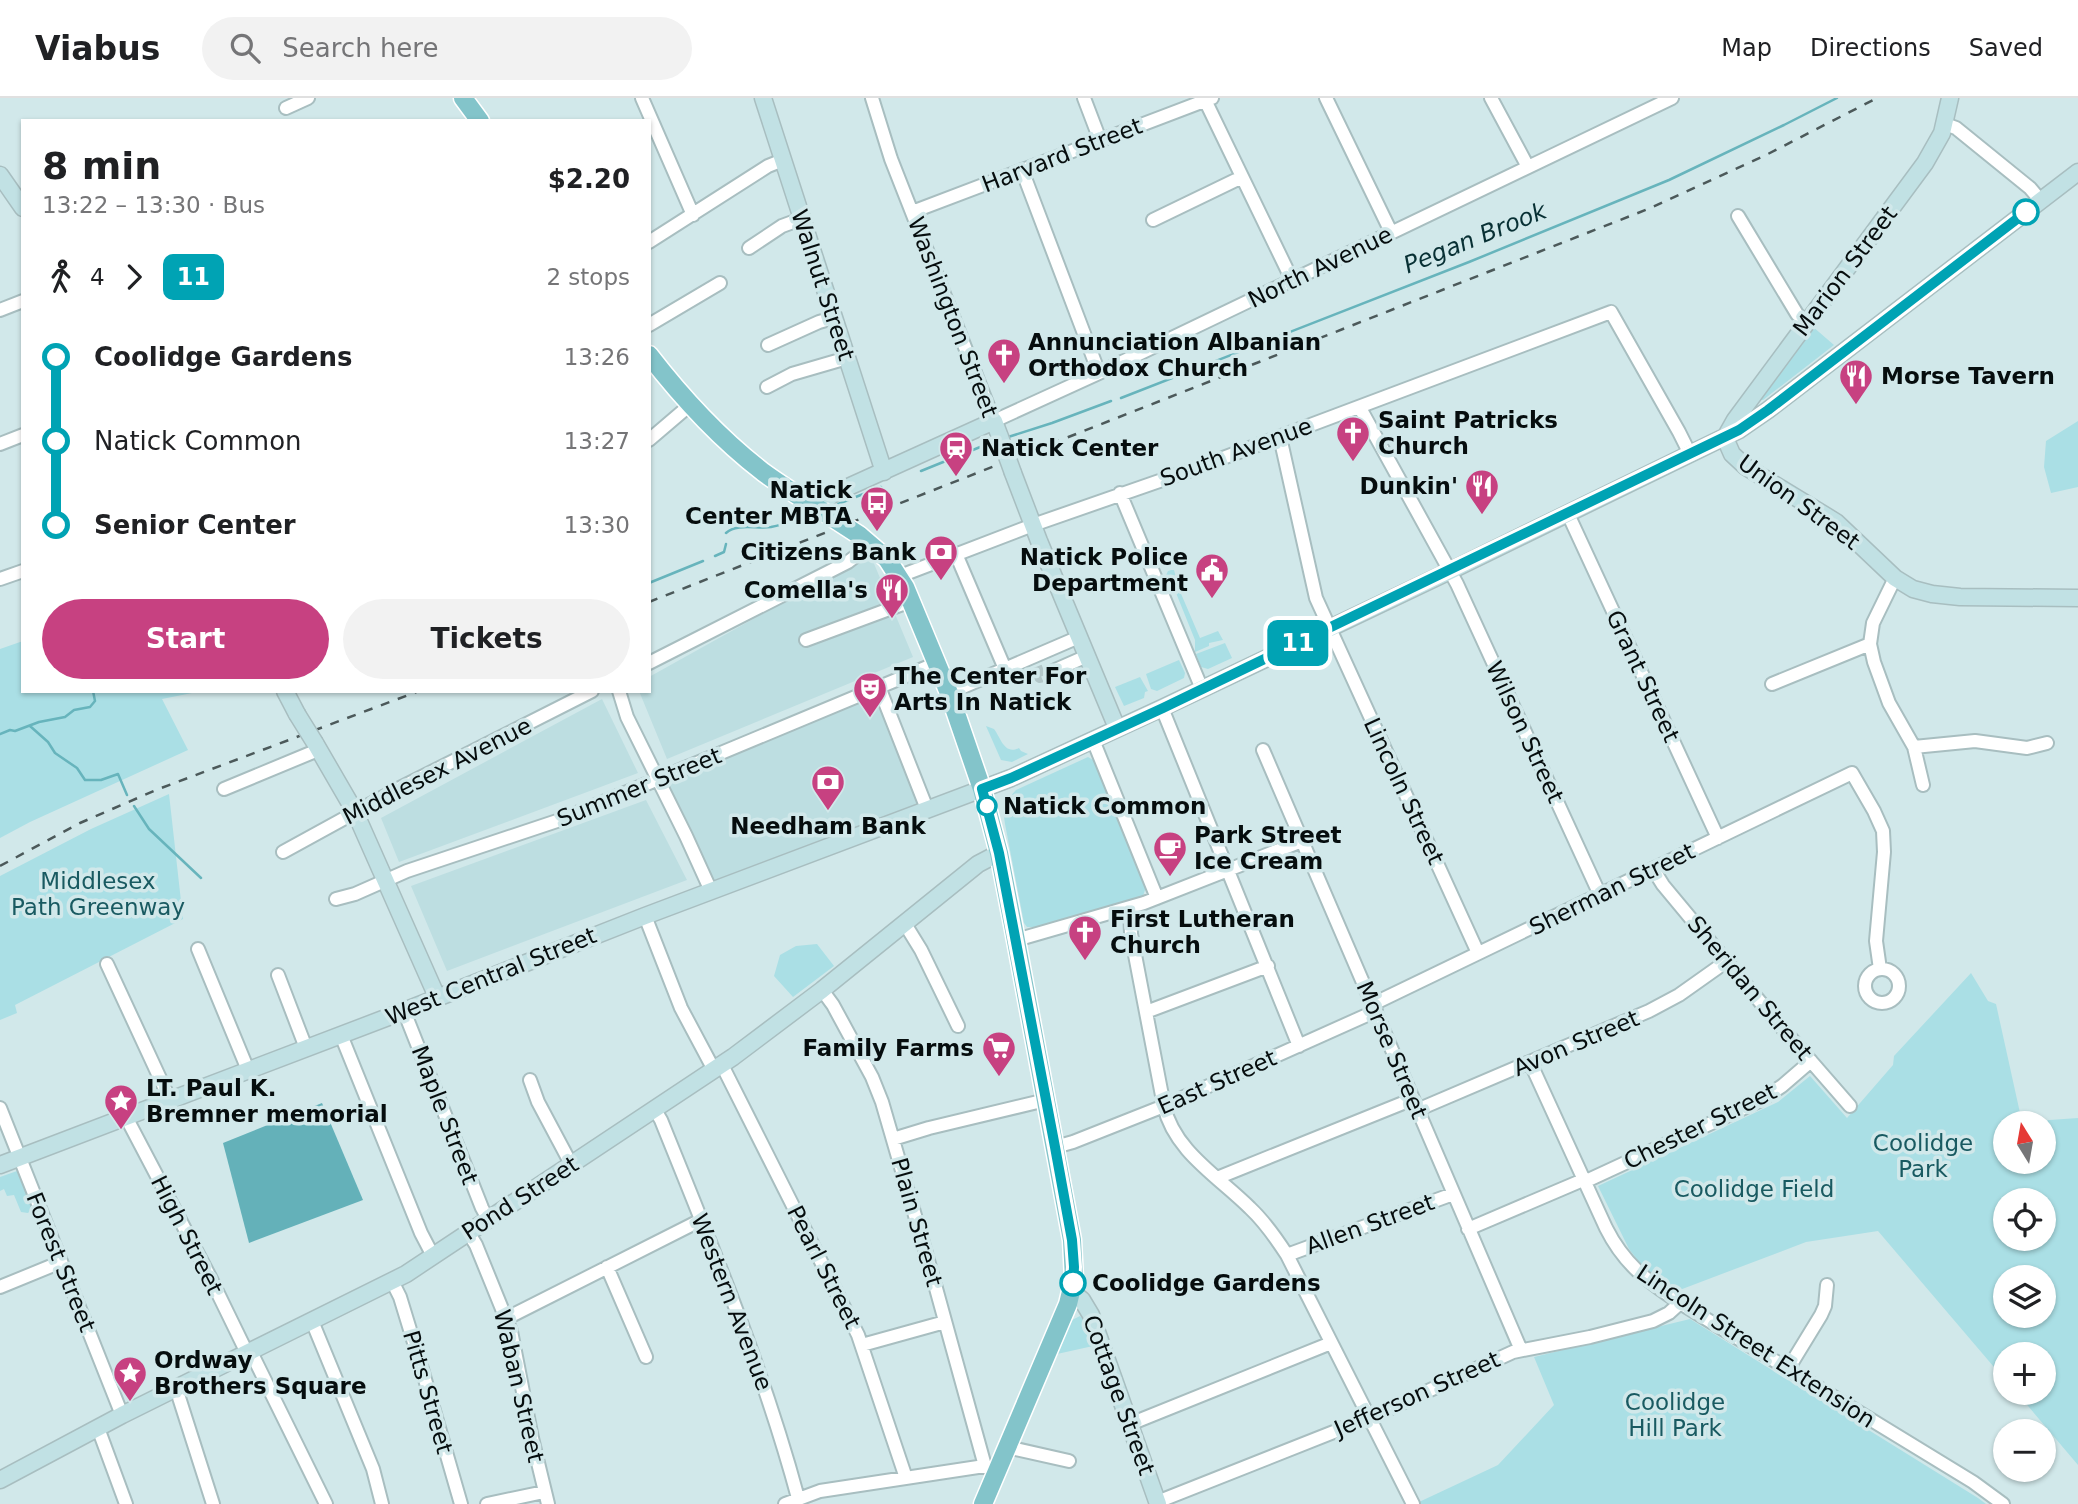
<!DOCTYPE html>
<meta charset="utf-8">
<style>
body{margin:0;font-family:"DejaVu Sans",sans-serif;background:#f2f2f2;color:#202124;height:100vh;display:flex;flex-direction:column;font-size:26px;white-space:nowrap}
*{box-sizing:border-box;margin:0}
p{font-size:23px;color:#757577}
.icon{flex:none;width:38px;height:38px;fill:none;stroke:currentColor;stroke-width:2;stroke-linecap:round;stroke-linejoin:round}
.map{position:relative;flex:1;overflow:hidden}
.panel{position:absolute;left:21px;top:21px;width:630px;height:574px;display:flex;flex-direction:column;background:#fff;border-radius:0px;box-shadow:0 2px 5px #0004}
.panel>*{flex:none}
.badge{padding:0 14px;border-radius:10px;font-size:24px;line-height:46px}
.needle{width:46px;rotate:349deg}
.controls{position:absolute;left:1993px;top:1013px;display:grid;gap:14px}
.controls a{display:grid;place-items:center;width:63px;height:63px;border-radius:50%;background:#fff;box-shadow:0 2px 5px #0004;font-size:35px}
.map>.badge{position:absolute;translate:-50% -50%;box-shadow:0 0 0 4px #fff}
.legs{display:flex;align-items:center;gap:10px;height:77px;padding:0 21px;font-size:23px}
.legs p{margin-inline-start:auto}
.head{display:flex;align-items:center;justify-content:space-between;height:119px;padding:0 21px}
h1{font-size:38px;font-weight:700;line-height:52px}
.action{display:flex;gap:14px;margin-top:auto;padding:14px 21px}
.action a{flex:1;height:80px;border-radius:42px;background:#c74181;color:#fff;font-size:28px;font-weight:700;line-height:80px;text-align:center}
.action a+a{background:#f2f2f2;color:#202124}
ul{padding:0 21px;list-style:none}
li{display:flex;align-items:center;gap:24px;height:84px;font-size:26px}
li i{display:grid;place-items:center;width:10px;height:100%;margin:0 9px;background:currentColor}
li i::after{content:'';width:18px;height:18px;margin:-9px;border:5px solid;border-radius:50%;background:#fff}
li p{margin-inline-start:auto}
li:first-child i{background:linear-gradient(#0000 50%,currentColor 0)}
li:last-child i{background:linear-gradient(currentColor 50%,#0000 0)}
header{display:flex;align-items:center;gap:42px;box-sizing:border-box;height:98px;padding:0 35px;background:#fff;border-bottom:2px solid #e0e0e0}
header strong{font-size:33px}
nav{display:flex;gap:38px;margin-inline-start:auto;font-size:24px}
.search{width:490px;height:63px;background:#f2f2f2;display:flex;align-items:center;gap:18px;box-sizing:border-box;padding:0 24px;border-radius:38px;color:#757577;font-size:26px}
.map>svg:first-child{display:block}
.built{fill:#bddee1}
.green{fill:#aadfe5;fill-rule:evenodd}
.forest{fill:#64b1b9}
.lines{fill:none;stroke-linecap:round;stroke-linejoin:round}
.stream{stroke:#67b4bc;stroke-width:2.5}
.street-tunnel{stroke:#b3c7c9;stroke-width:12;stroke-dasharray:12 6;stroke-linecap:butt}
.street-casing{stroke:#a8bec0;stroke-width:16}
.secondary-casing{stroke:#a8bec0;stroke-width:19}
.primary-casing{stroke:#fff;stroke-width:21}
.street{stroke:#fff;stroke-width:12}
.secondary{stroke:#c1e1e4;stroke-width:16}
.primary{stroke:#83c4ca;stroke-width:18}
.rail{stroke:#4c595a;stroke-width:2.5;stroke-dasharray:9 9;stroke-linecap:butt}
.secondary-bridge-casing{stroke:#a8bec0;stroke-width:19;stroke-linecap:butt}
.primary-bridge-casing{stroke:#fff;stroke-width:21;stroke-linecap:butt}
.secondary-bridge{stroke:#c1e1e4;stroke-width:16}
.primary-bridge{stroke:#83c4ca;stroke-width:18}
.line-1-casing{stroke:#fff;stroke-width:16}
.line-1{stroke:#00a3b4;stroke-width:10}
.stop-1-dot{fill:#fff;stroke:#00a3b4;stroke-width:3.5}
.labels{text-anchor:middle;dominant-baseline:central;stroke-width:7;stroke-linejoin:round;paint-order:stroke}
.street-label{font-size:23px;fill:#060d0e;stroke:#d1e8ea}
.poi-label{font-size:23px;font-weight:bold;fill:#060d0e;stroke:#d1e8ea;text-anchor:start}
.stop-label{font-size:23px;font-weight:bold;fill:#060d0e;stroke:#d1e8ea;text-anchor:start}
.park-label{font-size:23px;fill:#195a61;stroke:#d1e8ea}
.water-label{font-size:24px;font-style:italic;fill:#083034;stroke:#d1e8ea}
</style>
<header>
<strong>Viabus</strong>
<div class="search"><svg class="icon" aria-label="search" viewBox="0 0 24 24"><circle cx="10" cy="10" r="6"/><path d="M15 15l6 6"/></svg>Search here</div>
<nav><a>Map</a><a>Directions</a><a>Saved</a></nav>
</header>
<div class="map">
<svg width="2078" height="1406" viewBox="0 0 2078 1406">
<rect width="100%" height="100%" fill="#d1e8ea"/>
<path class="built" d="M870 456 913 559 667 661 639 593H649V579Z
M878 596 919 707 712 786 664 684Z
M602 601 638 675 399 764 381 720Z
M646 702 687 782 447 873 411 788Z"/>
<path class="green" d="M1812 228 1834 247 1763 302H1761Z
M2078 323V389L2051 395 2044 369 2046 343Z
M1171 472H1174L1177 483 1176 484 1200 540 1218 533 1223 542 1209 545V548L1195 554V542L1172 485 1169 486 1165 479 1168 473Z
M23 543V593H202L162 601 188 652 30 724 0 740V551Z
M1225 545 1232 560 1208 571 1201 569 1196 556Z
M1179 562 1185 575 1184 580 1157 593 1151 591 1146 576Z
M1140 579 1148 593 1145 594 1144 600 1124 608 1115 589Z
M986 628 994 631C1001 640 1004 657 1019 650L1021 653 1028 656 1012 664 1001 662Z
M1088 659 1095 663 1146 789 1143 798 1139 802 1036 829H1027L1024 825 1005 726 1003 712 1004 705 1016 692Z
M169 696 183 821 15 907 17 915 0 922V778L91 731Z
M817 846 834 868 793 899 774 878 780 857 796 848Z
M1971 875 1988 903 1996 906 2022 1024 2078 1020V1367L2017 1295H2044V1256H2006L2005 1282 1878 1133 1806 1144 1677 1193 1642 1168 1629 1151 1598 1088 1778 1004 1810 978 1847 1020 1893 967 1894 958ZM2006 1026H2044V1064H2006ZM2006 1102H2044V1141H2006ZM2006 1180H2044V1218H2006Z
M17 1073 32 1111 28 1115 21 1114 14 1097 7 1098 4 1091 0 1093V1079Z
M1080 1218 1086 1224 1093 1248 1057 1256 1072 1222Z
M1690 1221 1978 1400 1986 1406H1420L1419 1404 1498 1367 1554 1307 1534 1259Z"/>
<path class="forest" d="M322 1005 363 1102 249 1145 223 1045Z"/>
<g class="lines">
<path class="stream" d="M1121 300 1469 164 1669 82 1784 27 1837 0
M1005 340 1052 325 1111 303
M921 373 995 343
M838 406 881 389
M726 435C737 425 756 431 771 429 783 427 793 423 805 419
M715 458 724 454 726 446
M649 485 703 463
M203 593H210
M30 628 48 644 55 655 77 670 85 682H101L118 676 127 697
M0 636 10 632 15 633 39 624 65 619 74 612 90 609 95 603 93 593
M134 708 149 731 201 780"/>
<path class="street-tunnel" d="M1036 569 1040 579 1053 573"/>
<g class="street-casing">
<path id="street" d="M642 0 693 117
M872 0 891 61 994 323 1099 275 1672 0
M1084 0 1100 42
M1204 0 1292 182
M1326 0 1391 134
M1491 0 1528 69
M286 10 308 0
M1945 26 1956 30 2030 90 2041 103
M1022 72 1099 275
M912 114 1212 0
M1738 118 1797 216 1806 225
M1153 122 1242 79
M649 144 768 68 783 62
M749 150 782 128 801 121
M0 212 23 203
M649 227 720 185
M768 247 819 224 833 220
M767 289 792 276 847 260
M1360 310 1457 486 1600 797
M1280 339 1316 500 1478 855
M649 342 690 307
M0 346 23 337
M1120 395 1202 591
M1568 416 1718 740
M956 456 1005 571
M900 478 1033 427 1191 372 1611 214 1679 334 1690 356
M1895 480 1873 525 1870 546 1874 564 1889 605 1914 649 1923 687
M0 481 23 473
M806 542 911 503
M649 565 848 464 861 454 868 444
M1053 573 1087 558
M1772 586 1870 546
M879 589 927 711
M619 593 627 619 686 738 711 793
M949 595 1079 539
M1162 610 1299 948
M1093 642 1157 800
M1914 649 1975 643 2027 650 2047 645
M1263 652 1521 1252
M224 691 318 652
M283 754 396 692 592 593
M1653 771 1663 787 1776 923 1850 1008
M336 801 355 796 407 773 560 722 937 565
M1130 810 1131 836 1164 1008C1174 1053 1219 1079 1250 1110 1265 1124 1276 1140 1287 1157L1413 1406
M645 818 681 910 714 972
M905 826 921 852 958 928
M1016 842 1144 805 1302 743
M198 851 248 972
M107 866 170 1002
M1865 888a17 17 0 1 1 34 0a17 17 0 1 1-34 0Z
M278 877 306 950
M822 892 833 907 872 979 882 1004 934 1183 985 1368
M1373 906 1852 675 1874 713 1883 733 1884 754 1876 843 1880 871
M404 913 482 1110 488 1121
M1146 914 1268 868
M341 937 421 1135 433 1158
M1530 964 1606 1130C1624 1166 1647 1183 1680 1205L1973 1384 2003 1406
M722 967 858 1237 906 1380
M530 982 538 1004 571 1066
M0 1010 122 1317
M655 1012 661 1022C711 1146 763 1270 798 1400
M1417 1012 1649 913 1679 897 1727 863
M126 1019 210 1179 247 1255
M893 1041 929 1030 1046 1002
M1055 1049 1073 1044 1164 1008 1376 913
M1217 1080 1413 1001
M1584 1084 1759 1003 1782 988 1811 963
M1468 1131 1583 1082
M468 1134 476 1147 511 1233 532 1340 548 1406
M1287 1157 1453 1096
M607 1169 646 1259
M392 1183 400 1199 422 1271 461 1406
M0 1189 61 1164
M507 1220 701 1122
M312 1223 373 1371 382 1406
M862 1247 945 1224
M251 1254 326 1406
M1788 1271 1821 1217 1825 1208 1827 1187
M176 1290 213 1406
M1130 1326 1331 1245
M98 1330 126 1406
M1007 1349 1069 1363
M1157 1404 1369 1320 1513 1254 1590 1239 1653 1223 1669 1215 1680 1205
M487 1406 544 1394
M785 1406 820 1393 978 1369H991"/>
</g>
<g class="secondary-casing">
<path id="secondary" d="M763 0 884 374
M0 77 23 110
M1726 338 1735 322 1925 65 1942 35 1950 0
M1725 340 1732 356 1746 369 1836 424 1895 480 1913 491 1932 496 1960 499 2078 500
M1013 375 1039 443 1117 630
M818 410 826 401 835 395 994 323 1000 339
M285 593 297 616
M315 645 355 714 437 899
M0 1067 404 913 645 818 1011 680 1162 610 1450 473 1739 332 1768 312 2078 74
M1072 1194 1082 1202 1091 1217 1158 1406
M0 1382 122 1317 406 1176 733 959 822 892 978 766 999 755"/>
</g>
<g class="primary-casing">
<path id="primary" d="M463 0 480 23
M649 257C683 301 719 340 763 374 782 388 802 400 822 413
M859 437 887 461 905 489 949 595 982 691 999 755 1014 832 1072 1142 1074 1181 1068 1206 983 1406"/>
</g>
<use href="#street" class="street"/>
<use href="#secondary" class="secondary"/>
<use href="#primary" class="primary"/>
<path class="rail" d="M649 504 1648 111 1766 57 1877 0
M0 768 80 725 156 692 419 593"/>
<g class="secondary-bridge-casing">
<path id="secondary-bridge" d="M1000 339 1013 375
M297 616 315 645"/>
</g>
<g class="primary-bridge-casing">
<path id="primary-bridge" d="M822 413 859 437"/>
</g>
<use href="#secondary-bridge" class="secondary-bridge"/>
<use href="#primary-bridge" class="primary-bridge"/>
</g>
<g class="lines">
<g class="line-1-casing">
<path id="line-1" d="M1073 1185 1074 1169 1072 1142 1055 1049 999 755 982 691 1011 680 1163 610 1739 332 1768 312 2026 114"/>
</g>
<use href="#line-1" class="line-1"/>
</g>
<defs>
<g id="church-pin" transform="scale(1.75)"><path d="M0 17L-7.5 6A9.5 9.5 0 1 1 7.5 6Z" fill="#c74181" stroke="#d1e8ea"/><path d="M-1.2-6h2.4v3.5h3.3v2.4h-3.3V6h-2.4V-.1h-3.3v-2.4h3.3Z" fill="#fff"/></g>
<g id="restaurant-pin" transform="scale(1.75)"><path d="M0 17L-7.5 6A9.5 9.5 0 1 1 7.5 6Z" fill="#c74181" stroke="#d1e8ea"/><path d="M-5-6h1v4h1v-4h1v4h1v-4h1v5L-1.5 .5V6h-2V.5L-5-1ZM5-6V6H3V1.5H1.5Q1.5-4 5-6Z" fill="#fff"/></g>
<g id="station-pin" transform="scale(1.75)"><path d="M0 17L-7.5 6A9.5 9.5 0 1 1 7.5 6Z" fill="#c74181" stroke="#d1e8ea"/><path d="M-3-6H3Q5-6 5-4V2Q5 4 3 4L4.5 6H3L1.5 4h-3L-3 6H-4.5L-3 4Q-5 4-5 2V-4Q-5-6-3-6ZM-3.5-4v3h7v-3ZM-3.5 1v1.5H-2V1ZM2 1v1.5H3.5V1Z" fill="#fff"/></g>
<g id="bus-pin" transform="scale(1.75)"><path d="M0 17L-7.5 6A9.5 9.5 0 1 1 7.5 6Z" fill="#c74181" stroke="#d1e8ea"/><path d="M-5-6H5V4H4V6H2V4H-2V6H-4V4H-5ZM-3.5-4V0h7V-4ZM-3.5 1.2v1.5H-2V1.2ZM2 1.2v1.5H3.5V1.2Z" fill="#fff"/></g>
<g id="bank-pin" transform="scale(1.75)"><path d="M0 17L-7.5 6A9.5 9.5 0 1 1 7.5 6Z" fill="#c74181" stroke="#d1e8ea"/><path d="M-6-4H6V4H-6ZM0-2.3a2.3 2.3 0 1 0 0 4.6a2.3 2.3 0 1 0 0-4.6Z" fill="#fff"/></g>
<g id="civic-pin" transform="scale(1.75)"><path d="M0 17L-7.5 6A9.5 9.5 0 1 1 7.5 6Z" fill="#c74181" stroke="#d1e8ea"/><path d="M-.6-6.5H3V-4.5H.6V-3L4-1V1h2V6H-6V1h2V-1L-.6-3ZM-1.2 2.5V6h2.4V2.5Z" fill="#fff"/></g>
<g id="theatre-pin" transform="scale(1.75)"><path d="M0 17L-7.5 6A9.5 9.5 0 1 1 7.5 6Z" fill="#c74181" stroke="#d1e8ea"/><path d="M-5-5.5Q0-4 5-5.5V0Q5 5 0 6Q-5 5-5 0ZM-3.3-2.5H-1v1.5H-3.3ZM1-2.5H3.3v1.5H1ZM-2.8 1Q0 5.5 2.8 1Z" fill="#fff"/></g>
<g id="cafe-pin" transform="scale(1.75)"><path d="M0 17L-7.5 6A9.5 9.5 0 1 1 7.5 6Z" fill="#c74181" stroke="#d1e8ea"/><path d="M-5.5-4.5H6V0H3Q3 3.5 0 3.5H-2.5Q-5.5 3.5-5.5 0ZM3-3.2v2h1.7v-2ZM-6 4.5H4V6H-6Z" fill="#fff"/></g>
<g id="supermarket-pin" transform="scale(1.75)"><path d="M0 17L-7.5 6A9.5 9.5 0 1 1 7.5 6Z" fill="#c74181" stroke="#d1e8ea"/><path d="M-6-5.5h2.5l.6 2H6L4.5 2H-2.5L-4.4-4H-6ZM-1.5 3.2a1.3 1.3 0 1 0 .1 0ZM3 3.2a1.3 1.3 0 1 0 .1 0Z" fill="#fff"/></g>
<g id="sight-pin" transform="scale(1.75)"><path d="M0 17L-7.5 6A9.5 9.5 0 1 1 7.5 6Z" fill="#c74181" stroke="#d1e8ea"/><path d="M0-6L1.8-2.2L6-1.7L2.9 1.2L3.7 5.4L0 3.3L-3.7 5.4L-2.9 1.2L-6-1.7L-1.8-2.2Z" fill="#fff"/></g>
</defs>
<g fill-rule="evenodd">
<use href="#church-pin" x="1004" y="257"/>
<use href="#restaurant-pin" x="1856" y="278"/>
<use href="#church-pin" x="1353" y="335"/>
<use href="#station-pin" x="956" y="350"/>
<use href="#restaurant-pin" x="1482" y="388"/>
<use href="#bus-pin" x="877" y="405"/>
<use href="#bank-pin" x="941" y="454"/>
<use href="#civic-pin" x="1212" y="472"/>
<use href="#restaurant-pin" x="892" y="492"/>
<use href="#theatre-pin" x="870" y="591"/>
<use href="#bank-pin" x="828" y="684"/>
<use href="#cafe-pin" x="1170" y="750"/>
<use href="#church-pin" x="1085" y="834"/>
<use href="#supermarket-pin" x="999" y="950"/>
<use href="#sight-pin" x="121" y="1003"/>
<use href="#sight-pin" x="130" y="1275"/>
</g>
<g class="stop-1-dot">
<circle cx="2026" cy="114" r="12"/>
<circle cx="987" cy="708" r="9"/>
<circle cx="1073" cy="1185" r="12"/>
</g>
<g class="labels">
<g class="street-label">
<text transform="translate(1062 57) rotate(-21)">Harvard Street</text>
<text transform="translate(1320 169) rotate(-26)">North Avenue</text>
<text transform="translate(1845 173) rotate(-53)">Marion Street</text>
<text transform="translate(823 187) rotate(72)">Walnut Street</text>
<text transform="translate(953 219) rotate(69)">Washington Street</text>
<text transform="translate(1236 354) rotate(-20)">South Avenue</text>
<text transform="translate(1799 404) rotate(36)">Union Street</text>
<text transform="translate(1643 578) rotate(65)">Grant Street</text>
<text transform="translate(1525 634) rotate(65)">Wilson Street</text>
<text transform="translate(437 673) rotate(-27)">Middlesex Avenue</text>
<text transform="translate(639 689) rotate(-22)">Summer Street</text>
<text transform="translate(1404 693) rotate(65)">Lincoln Street</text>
<text transform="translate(1612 791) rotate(-26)">Sherman Street</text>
<text transform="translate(491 878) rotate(-22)">West Central Street</text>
<text transform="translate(1750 890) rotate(50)">Sheridan Street</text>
<text transform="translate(1576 945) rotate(-23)">Avon Street</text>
<text transform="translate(1392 952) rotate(67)">Morse Street</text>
<text transform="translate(1217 984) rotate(-24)">East Street</text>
<text transform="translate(445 1017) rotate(69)">Maple Street</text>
<text transform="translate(1700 1028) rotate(-26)">Chester Street</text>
<text transform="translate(520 1100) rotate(-33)">Pond Street</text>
<text transform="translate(917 1124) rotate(74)">Plain Street</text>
<text transform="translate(1370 1126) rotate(-20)">Allen Street</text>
<text transform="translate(187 1137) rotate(63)">High Street</text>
<text transform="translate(61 1164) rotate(68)">Forest Street</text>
<text transform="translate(824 1169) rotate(63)">Pearl Street</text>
<text transform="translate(732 1204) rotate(69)">Western Avenue</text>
<text transform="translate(1756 1248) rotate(33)">Lincoln Street Extension</text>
<text transform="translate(519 1288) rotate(77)">Waban Street</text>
<text transform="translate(428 1294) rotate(74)">Pitts Street</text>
<text transform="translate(1417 1296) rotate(-24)">Jefferson Street</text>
<text transform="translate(1119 1297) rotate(70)">Cottage Street</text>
</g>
<g class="poi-label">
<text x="1028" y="244">Annunciation Albanian<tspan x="1028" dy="26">Orthodox Church</tspan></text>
<text x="1881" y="278">Morse Tavern</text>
<text x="1378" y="322">Saint Patricks<tspan x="1378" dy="26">Church</tspan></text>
<text x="981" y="350">Natick Center</text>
<text x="1458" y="388" text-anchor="end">Dunkin'</text>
<text x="852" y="392" text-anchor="end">Natick<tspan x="852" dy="26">Center MBTA</tspan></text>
<text x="916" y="454" text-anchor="end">Citizens Bank</text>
<text x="1188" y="459" text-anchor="end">Natick Police<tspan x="1188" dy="26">Department</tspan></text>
<text x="868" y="492" text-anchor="end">Comella's</text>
<text x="894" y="578">The Center For<tspan x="894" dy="26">Arts In Natick</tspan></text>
<text x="828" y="728" text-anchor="middle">Needham Bank</text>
<text x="1194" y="737">Park Street<tspan x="1194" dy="26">Ice Cream</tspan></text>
<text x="1110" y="821">First Lutheran<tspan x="1110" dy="26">Church</tspan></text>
<text x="974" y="950" text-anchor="end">Family Farms</text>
<text x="146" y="990">LT. Paul K.<tspan x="146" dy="26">Bremner memorial</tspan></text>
<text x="154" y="1262">Ordway<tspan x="154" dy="26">Brothers Square</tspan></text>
</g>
<g class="stop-label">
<text x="1003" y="708">Natick Common</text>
<text x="1092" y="1185">Coolidge Gardens</text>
</g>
<g class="park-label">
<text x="98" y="783">Middlesex<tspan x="98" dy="26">Path Greenway</tspan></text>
<text x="1923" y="1045">Coolidge<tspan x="1923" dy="26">Park</tspan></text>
<text x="1754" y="1091">Coolidge Field</text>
<text x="1675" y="1304">Coolidge<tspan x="1675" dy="26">Hill Park</tspan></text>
</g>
<g class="water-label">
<text transform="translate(1475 140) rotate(-22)">Pegan Brook</text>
</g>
</g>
</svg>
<div class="controls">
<a><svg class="needle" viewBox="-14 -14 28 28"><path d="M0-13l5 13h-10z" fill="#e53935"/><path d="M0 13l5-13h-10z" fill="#757577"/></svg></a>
<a><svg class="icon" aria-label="locate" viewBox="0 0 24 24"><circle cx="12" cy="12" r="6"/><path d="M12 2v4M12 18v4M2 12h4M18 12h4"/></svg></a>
<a><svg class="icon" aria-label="layers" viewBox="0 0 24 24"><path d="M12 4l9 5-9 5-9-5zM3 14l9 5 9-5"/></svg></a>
<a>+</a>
<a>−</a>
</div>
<b class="badge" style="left:1298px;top:545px;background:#00a3b4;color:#fff">11</b>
<section class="panel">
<div class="head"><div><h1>8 min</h1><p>13:22 – 13:30 · Bus</p></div><b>$2.20</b></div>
<div class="legs"><svg class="icon" aria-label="walk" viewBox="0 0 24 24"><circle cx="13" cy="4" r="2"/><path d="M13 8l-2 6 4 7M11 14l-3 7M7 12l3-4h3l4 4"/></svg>4<svg class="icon" aria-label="forward" viewBox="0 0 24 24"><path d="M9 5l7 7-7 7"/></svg><b class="badge" style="background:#00a3b4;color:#fff">11</b><p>2 stops</p></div>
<ul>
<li><i style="color:#00a3b4"></i><b>Coolidge Gardens</b><p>13:26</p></li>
<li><i style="color:#00a3b4"></i><span>Natick Common</span><p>13:27</p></li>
<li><i style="color:#00a3b4"></i><b>Senior Center</b><p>13:30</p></li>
</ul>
<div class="action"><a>Start</a><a>Tickets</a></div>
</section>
</div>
